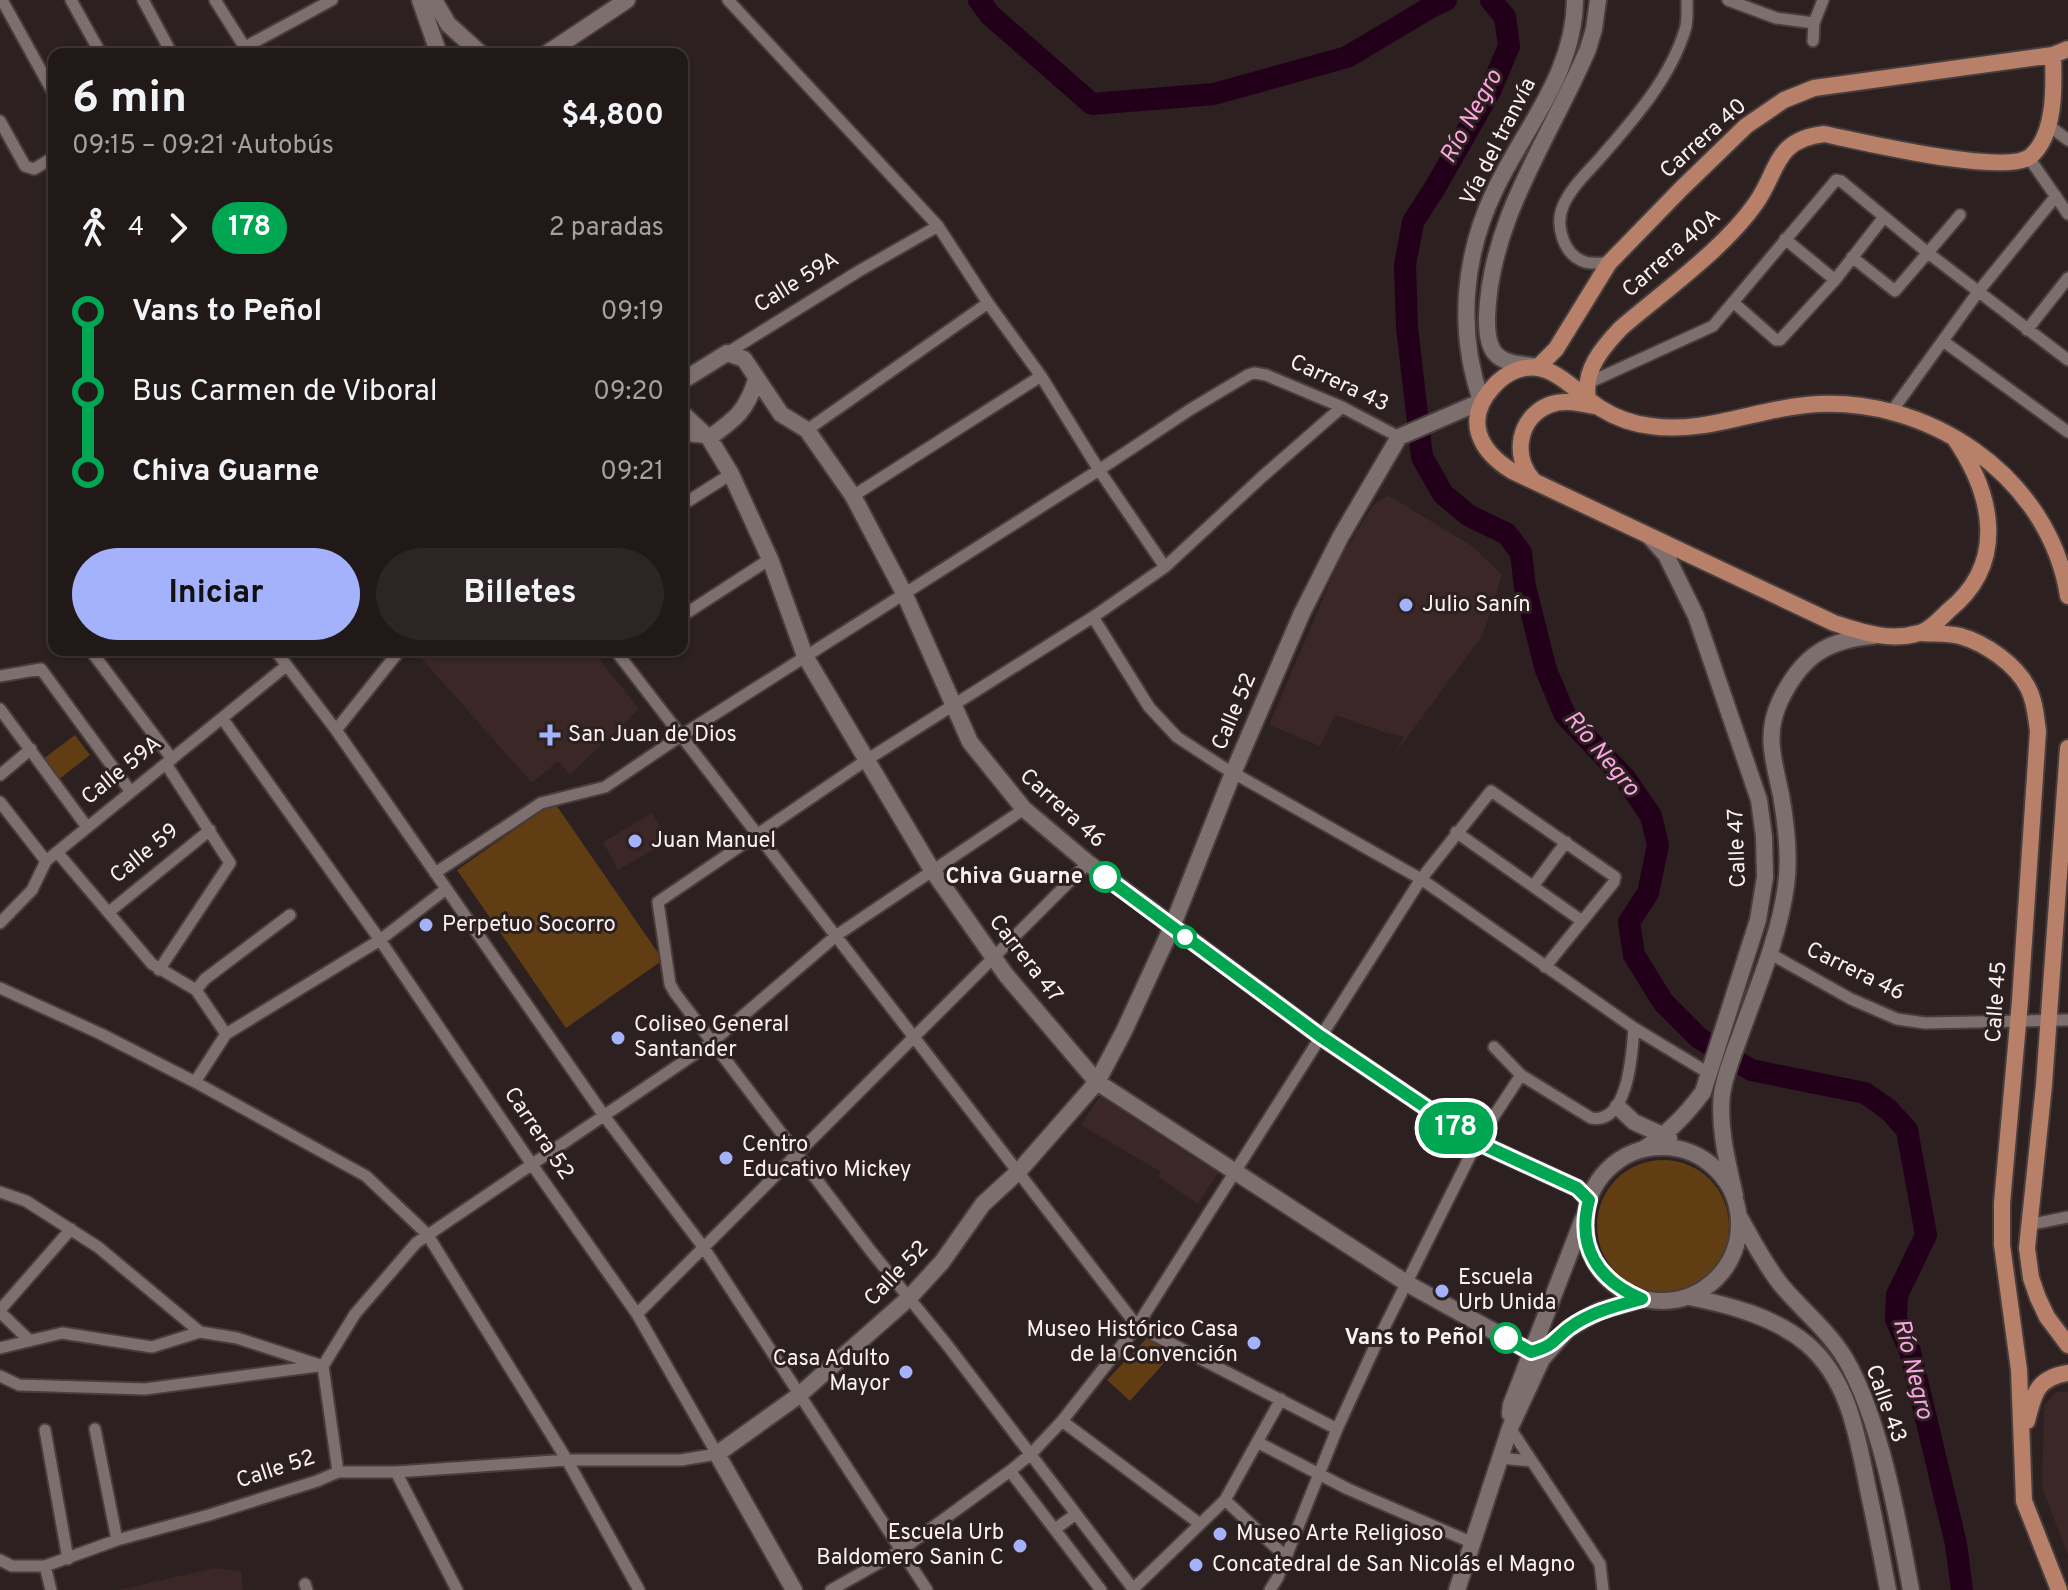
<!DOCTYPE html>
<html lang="es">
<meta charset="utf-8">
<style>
body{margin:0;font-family:Overpass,sans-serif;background:#2d2525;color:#f1f3f6;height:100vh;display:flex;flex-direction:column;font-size:30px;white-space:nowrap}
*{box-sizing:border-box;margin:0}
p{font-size:26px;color:#a2a0a2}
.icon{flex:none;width:44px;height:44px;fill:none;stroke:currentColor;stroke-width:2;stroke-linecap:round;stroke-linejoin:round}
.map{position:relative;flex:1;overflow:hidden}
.panel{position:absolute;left:48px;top:48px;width:640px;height:608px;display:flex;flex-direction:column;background:#211818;border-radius:16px;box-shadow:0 2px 6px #0004,0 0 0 2px #3e3737}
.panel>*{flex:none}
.badge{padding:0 16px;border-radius:26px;font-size:28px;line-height:52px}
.map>.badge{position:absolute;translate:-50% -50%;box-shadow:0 0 0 4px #fff}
.legs{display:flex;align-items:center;gap:12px;height:88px;padding:0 24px;font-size:26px}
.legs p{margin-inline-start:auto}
.head{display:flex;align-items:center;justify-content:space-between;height:136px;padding:0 24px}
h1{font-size:44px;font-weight:700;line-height:60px}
.primary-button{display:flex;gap:16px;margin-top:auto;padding:16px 24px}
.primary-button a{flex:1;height:92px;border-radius:48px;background:#a4b2fc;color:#111;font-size:32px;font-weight:700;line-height:92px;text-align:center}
.primary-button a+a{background:#2d2525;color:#f1f3f6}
ul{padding:0 24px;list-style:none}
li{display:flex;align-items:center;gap:28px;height:80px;font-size:30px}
li i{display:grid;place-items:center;width:12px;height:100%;margin:0 10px;background:currentColor}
li i::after{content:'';width:20px;height:20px;margin:-10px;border:6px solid;border-radius:50%;background:#211818}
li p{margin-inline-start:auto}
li:first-child i{background:linear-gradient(#0000 50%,currentColor 0)}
li:last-child i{background:linear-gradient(currentColor 50%,#0000 0)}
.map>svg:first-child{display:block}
.built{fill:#3a2726}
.green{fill:#613d13}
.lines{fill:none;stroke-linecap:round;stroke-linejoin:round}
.river{stroke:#220019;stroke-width:22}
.street-casing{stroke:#473d3c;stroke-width:15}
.secondary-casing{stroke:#473d3c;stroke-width:20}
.primary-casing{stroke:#473d3c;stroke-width:20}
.street{stroke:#7d6f6d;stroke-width:11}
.secondary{stroke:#7d6f6d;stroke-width:16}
.primary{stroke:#b88069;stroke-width:16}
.line-1-casing{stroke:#fff;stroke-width:18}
.line-1{stroke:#00a651;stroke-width:12}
.poi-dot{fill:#a4b2fc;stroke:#2c2020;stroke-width:3}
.stop-1-dot{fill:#fff;stroke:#00a651;stroke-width:4}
.labels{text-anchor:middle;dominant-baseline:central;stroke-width:6;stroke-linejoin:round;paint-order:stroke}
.street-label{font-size:22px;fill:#faf2f1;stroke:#2c2020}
.poi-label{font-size:22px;fill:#faf2f1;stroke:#2c2020;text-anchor:start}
.stop-label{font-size:22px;font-weight:bold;fill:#faf2f1;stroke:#2c2020;text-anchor:end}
.water-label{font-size:24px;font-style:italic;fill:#fba4df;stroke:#2c2020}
</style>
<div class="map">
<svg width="2068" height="1590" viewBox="0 0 2068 1590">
<rect width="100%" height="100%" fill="#2c2020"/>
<path class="built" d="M1388 495 1472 546 1502 575 1483 635 1394 755 1404 736 1387 733 1335 715 1320 746 1269 725 1339 561 1373 505Z
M414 650H592L639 709 570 775 558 761 532 783Z
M652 813 668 841 618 870 603 842Z
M1100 1096 1200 1162 1203 1159 1220 1170 1198 1204 1158 1177 1161 1172 1081 1125Z
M2056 1392H2068V1555L2042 1488 2044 1405Z
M214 1568 241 1571 243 1590H119Z"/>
<path class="green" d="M75 735 90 755 58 780 43 759Z
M554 802 663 960 566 1028 457 870Z
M1597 1226a66 66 0 1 1 132 0a66 66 0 1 1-132 0Z
M1146 1339 1155 1341 1172 1354 1130 1401 1107 1380Z"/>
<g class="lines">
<path class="river" d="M979 0 990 15 1092 104 1214 94 1347 57 1431 7 1446 0
M1491 0 1505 17 1509 46 1491 89 1436 186 1413 222 1405 265 1407 327 1422 457 1443 494 1468 515 1507 534 1521 553 1525 587 1546 670 1565 715 1625 778 1651 816 1658 845 1648 893 1629 922 1634 955 1663 1002 1699 1038 1751 1070 1865 1093 1889 1110 1907 1130 1926 1235 1897 1295 1896 1319 1910 1351 1956 1544 1962 1590"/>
<g class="street-casing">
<path id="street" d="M2 0 54 94
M71 0 101 54
M143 0 172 54
M215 0 249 54
M728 0 938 226 988 303 1041 376 1099 470 1165 567
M1728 0 1776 18 1814 23
M1813 41 1814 23 1823 0
M245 47 332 0
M423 54 437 47
M0 121 25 166 34 169 54 157
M2048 125 2068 140
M2029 158 2068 214
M1785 239 1835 280
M1852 257 1895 291 1960 215
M1609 263C1602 263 1592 264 1585 262 1563 255 1555 225 1563 206 1571 187 1588 172 1601 157 1633 120 1670 79 1685 30 1688 21 1687 10 1687 0
M1733 302 1776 340H1780L1835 280 1884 217
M2027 330 2068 278
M1943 341 2068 432
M727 353 859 271 938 226
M1586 384 1713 326 1836 180 1841 181 1928 253 2068 360
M1892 411 1978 292 2056 196
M807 430 988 303
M682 435 709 438
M853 496 1041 376
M682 505 731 474
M682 616 770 559
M1093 617 1149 707 1177 737 1223 767 1421 879 1634 1028 1710 1074
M275 650 336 730 605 1117 704 1248 927 1590
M615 650 1137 1326 1337 1429
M94 655 172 759
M0 676 41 669 131 792
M0 709 87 827
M336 730 400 650
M0 775 31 749
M0 802 46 861
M1456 832 1582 921
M57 852 152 964 196 990 226 1034
M435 873 541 803 605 787 682 735 1099 470 1191 409 1248 375 1254 373 1266 375 1342 407 1399 437
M1534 885 1566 842
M109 912 210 830
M0 923 32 890 46 861 286 666
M1769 953 1851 999 1897 1019 1925 1023 2068 1020
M159 970 230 863 166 764
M0 988 101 1034 195 1082 366 1176 427 1234 567 1460 639 1590
M196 990 205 979 290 915
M1494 1047 1521 1075 1591 1118C1628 1125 1632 1055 1634 1028
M195 1082 226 1034 380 940 446 889
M0 1192 26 1201 98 1247 200 1332 237 1338 323 1366
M2028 1225 2068 1217
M0 1310 71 1229
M0 1312 30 1341
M637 1314 1088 863
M0 1348 62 1333 152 1347 200 1332
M323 1366 355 1314 416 1243 711 1043 837 935 1024 809
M323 1366 338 1472
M0 1376 19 1385 145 1389 318 1366
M1062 1421 1200 1524
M1510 1428 1600 1564 1603 1590
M95 1429 117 1540
M45 1430 68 1559
M1257 1442 1348 1489 1473 1543
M1499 1458 1531 1461
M1010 1471 1101 1590
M396 1472 457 1590
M1225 1500 1286 1557
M1055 1529 1076 1514
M0 1560 12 1566H45L117 1540 209 1515 317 1481 338 1472H396L567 1460H681L717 1454 637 1314 533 1166 380 940 222 718
M45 1566 51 1590
M305 1584 307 1590
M831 1590 900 1551 1010 1471 1031 1454 1062 1421 1137 1326 1421 879 1491 791 1615 877 1614 882 1545 967
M1132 1590 1225 1500 1281 1399
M1134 1590 948 1346 870 1250 675 993 670 984 658 902 865 761 1093 617 1165 567 1263 476 1342 407
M1270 1590 1278 1577 1337 1429 1377 1342 1477 1142 1521 1075"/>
</g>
<g class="secondary-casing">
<path id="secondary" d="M420 0 439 54
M434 0 448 24 481 54
M546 54 627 0
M1533 366C1520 364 1503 364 1494 352 1487 342 1487 328 1487 317 1490 219 1551 136 1588 49L1594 29 1598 0
M682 381 727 353 744 359 781 414 807 430 853 496 904 593 970 742 1024 809 1088 863 1320 1036 1477 1142 1577 1188 1589 1200
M1481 400C1457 331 1463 256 1495 190 1525 127 1574 74 1575 0
M682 413 709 438 731 474 770 559 805 656 932 870 1006 975 1097 1082 1408 1284 1531 1352
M709 438C735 419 746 412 756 380
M1618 1107 1634 1122 1669 1138
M1585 1224a77 77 0 1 1 154 0a77 77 0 1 1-154 0Z
M1645 1148C1669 1133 1686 1115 1703 1092L1758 920 1765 877 1764 837 1759 800 1696 616 1666 555 1650 537
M1735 1196C1728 1164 1718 1127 1722 1094 1725 1074 1733 1055 1740 1036 1757 988 1779 937 1786 886 1790 858 1786 823 1781 795 1774 761 1764 735 1780 701 1801 657 1826 640 1873 636
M1740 1218C1753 1241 1765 1265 1782 1286 1803 1311 1829 1331 1846 1360 1881 1421 1898 1520 1911 1590
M1689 1297C1730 1305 1775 1317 1807 1344 1851 1382 1858 1441 1869 1494 1876 1526 1882 1558 1888 1590
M1510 1414 1511 1405 1583 1219
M794 1590 717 1454 798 1396 909 1298 942 1262 983 1204 1019 1171 1097 1082 1124 1031 1172 927 1233 773 1302 613 1341 536 1399 437 1480 402
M1457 1590 1510 1428 1542 1359 1568 1329 1599 1311 1642 1299"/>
</g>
<g class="primary-casing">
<path id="primary" d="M1539 366 1556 349 1609 263 1682 188 1746 126 1784 100 1814 88 2053 55 2068 49
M1588 399C1583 370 1602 348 1621 328 1664 291 1724 249 1756 203 1779 170 1774 140 1824 134 1859 141 2006 177 2031 156 2056 134 2054 85 2053 55
M1955 439C1993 495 2008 563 1948 611 1940 619 1929 631 1919 633 1889 642 1862 632 1834 623L1512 471C1478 450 1464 419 1493 387 1499 380 1509 373 1517 370 1551 358 1574 391 1600 408 1616 418 1632 424 1651 426 1703 434 1754 410 1806 405 1925 393 2049 475 2068 596
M1533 480C1512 456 1518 418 1549 405 1564 399 1579 403 1594 406
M1922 633C1934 634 1948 633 1960 636 1985 643 2016 664 2028 688 2035 701 2036 717 2038 731L2020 1001 2002 1203V1245L2019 1370 2024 1501 2059 1590
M2068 748 2044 1085 2027 1248 2031 1278 2038 1298 2047 1317 2068 1345
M2027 1421C2034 1393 2037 1378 2068 1373"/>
</g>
<use href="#street" class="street"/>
<use href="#secondary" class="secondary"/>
<use href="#primary" class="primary"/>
</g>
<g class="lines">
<g class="line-1-casing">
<path id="line-1" d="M1105 877 1320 1036 1477 1142 1577 1188 1589 1200C1576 1248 1599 1281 1642 1299 1616 1306 1591 1312 1569 1328 1551 1342 1555 1345 1531 1352L1506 1338"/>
</g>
<use href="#line-1" class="line-1"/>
</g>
<g class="poi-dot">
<circle cx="1406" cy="605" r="8"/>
<path d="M546 723h8v8h8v8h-8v8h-8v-8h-8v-8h8z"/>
<circle cx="635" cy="841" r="8"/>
<circle cx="426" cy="925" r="8"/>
<circle cx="618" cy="1038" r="8"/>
<circle cx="726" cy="1158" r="8"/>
<circle cx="1442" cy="1291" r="8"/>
<circle cx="1254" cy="1343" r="8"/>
<circle cx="906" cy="1372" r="8"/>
<circle cx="1220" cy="1534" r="8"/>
<circle cx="1020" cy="1546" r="8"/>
<circle cx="1196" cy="1565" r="8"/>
</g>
<g class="stop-1-dot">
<circle cx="1105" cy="877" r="14"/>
<circle cx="1185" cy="937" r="10"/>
<circle cx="1506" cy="1338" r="14"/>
</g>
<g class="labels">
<g class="street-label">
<text transform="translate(1704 139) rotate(-42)">Carrera 40</text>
<text transform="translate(1499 142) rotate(-63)">Vía del tranvía</text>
<text transform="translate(1672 254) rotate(-41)">Carrera 40A</text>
<text transform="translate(797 283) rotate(-32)">Calle 59A</text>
<text transform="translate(1339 384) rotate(25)">Carrera 43</text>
<text transform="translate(1235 712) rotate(-67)">Calle 52</text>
<text transform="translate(122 771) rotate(-39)">Calle 59A</text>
<text transform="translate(1062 809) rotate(42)">Carrera 46</text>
<text transform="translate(1738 848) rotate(-92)">Calle 47</text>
<text transform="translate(145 854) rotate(-39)">Calle 59</text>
<text transform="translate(1025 959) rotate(52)">Carrera 47</text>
<text transform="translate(1855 972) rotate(26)">Carrera 46</text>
<text transform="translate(1997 1002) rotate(-86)">Calle 45</text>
<text transform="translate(538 1134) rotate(56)">Carrera 52</text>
<text transform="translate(897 1274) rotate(-46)">Calle 52</text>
<text transform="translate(1885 1404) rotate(70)">Calle 43</text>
<text transform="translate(276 1470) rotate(-18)">Calle 52</text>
</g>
<g class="poi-label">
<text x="1422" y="605">Julio Sanín</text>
<text x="568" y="735">San Juan de Dios</text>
<text x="651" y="841">Juan Manuel</text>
<text x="442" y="925">Perpetuo Socorro</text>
<text x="634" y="1025">Coliseo General<tspan x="634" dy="25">Santander</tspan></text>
<text x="742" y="1145">Centro<tspan x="742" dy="25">Educativo Mickey</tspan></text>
<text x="1458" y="1278">Escuela<tspan x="1458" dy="25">Urb Unida</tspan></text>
<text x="1238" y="1330" text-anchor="end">Museo Histórico Casa<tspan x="1238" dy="25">de la Convención</tspan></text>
<text x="890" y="1359" text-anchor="end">Casa Adulto<tspan x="890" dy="25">Mayor</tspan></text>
<text x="1004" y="1533" text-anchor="end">Escuela Urb<tspan x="1004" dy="25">Baldomero Sanin C</tspan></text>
<text x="1236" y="1534">Museo Arte Religioso</text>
<text x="1212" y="1565">Concatedral de San Nicolás el Magno</text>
</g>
<g class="stop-label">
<text x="1083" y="877">Chiva Guarne</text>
<text x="1484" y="1338">Vans to Peñol</text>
</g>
<g class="water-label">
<text transform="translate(1472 117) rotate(-61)">Río Negro</text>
<text transform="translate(1601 754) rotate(50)">Río Negro</text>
<text transform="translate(1912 1369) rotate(76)">Río Negro</text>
</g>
</g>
</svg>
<b class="badge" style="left:1456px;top:1128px;background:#00a651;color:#fff">178</b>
<section class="panel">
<div class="head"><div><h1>6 min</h1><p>09:15 – 09:21 · Autobús</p></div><b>$4,800</b></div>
<div class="legs"><svg class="icon" aria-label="walk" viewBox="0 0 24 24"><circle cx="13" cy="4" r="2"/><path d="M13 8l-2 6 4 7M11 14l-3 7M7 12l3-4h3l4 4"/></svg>4<svg class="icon" aria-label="forward" viewBox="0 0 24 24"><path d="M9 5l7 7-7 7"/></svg><b class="badge" style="background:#00a651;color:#fff">178</b><p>2 paradas</p></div>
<ul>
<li><i style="color:#00a651"></i><b>Vans to Peñol</b><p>09:19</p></li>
<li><i style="color:#00a651"></i><span>Bus Carmen de Viboral</span><p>09:20</p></li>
<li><i style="color:#00a651"></i><b>Chiva Guarne</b><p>09:21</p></li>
</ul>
<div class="primary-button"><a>Iniciar</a><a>Billetes</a></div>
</section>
</div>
